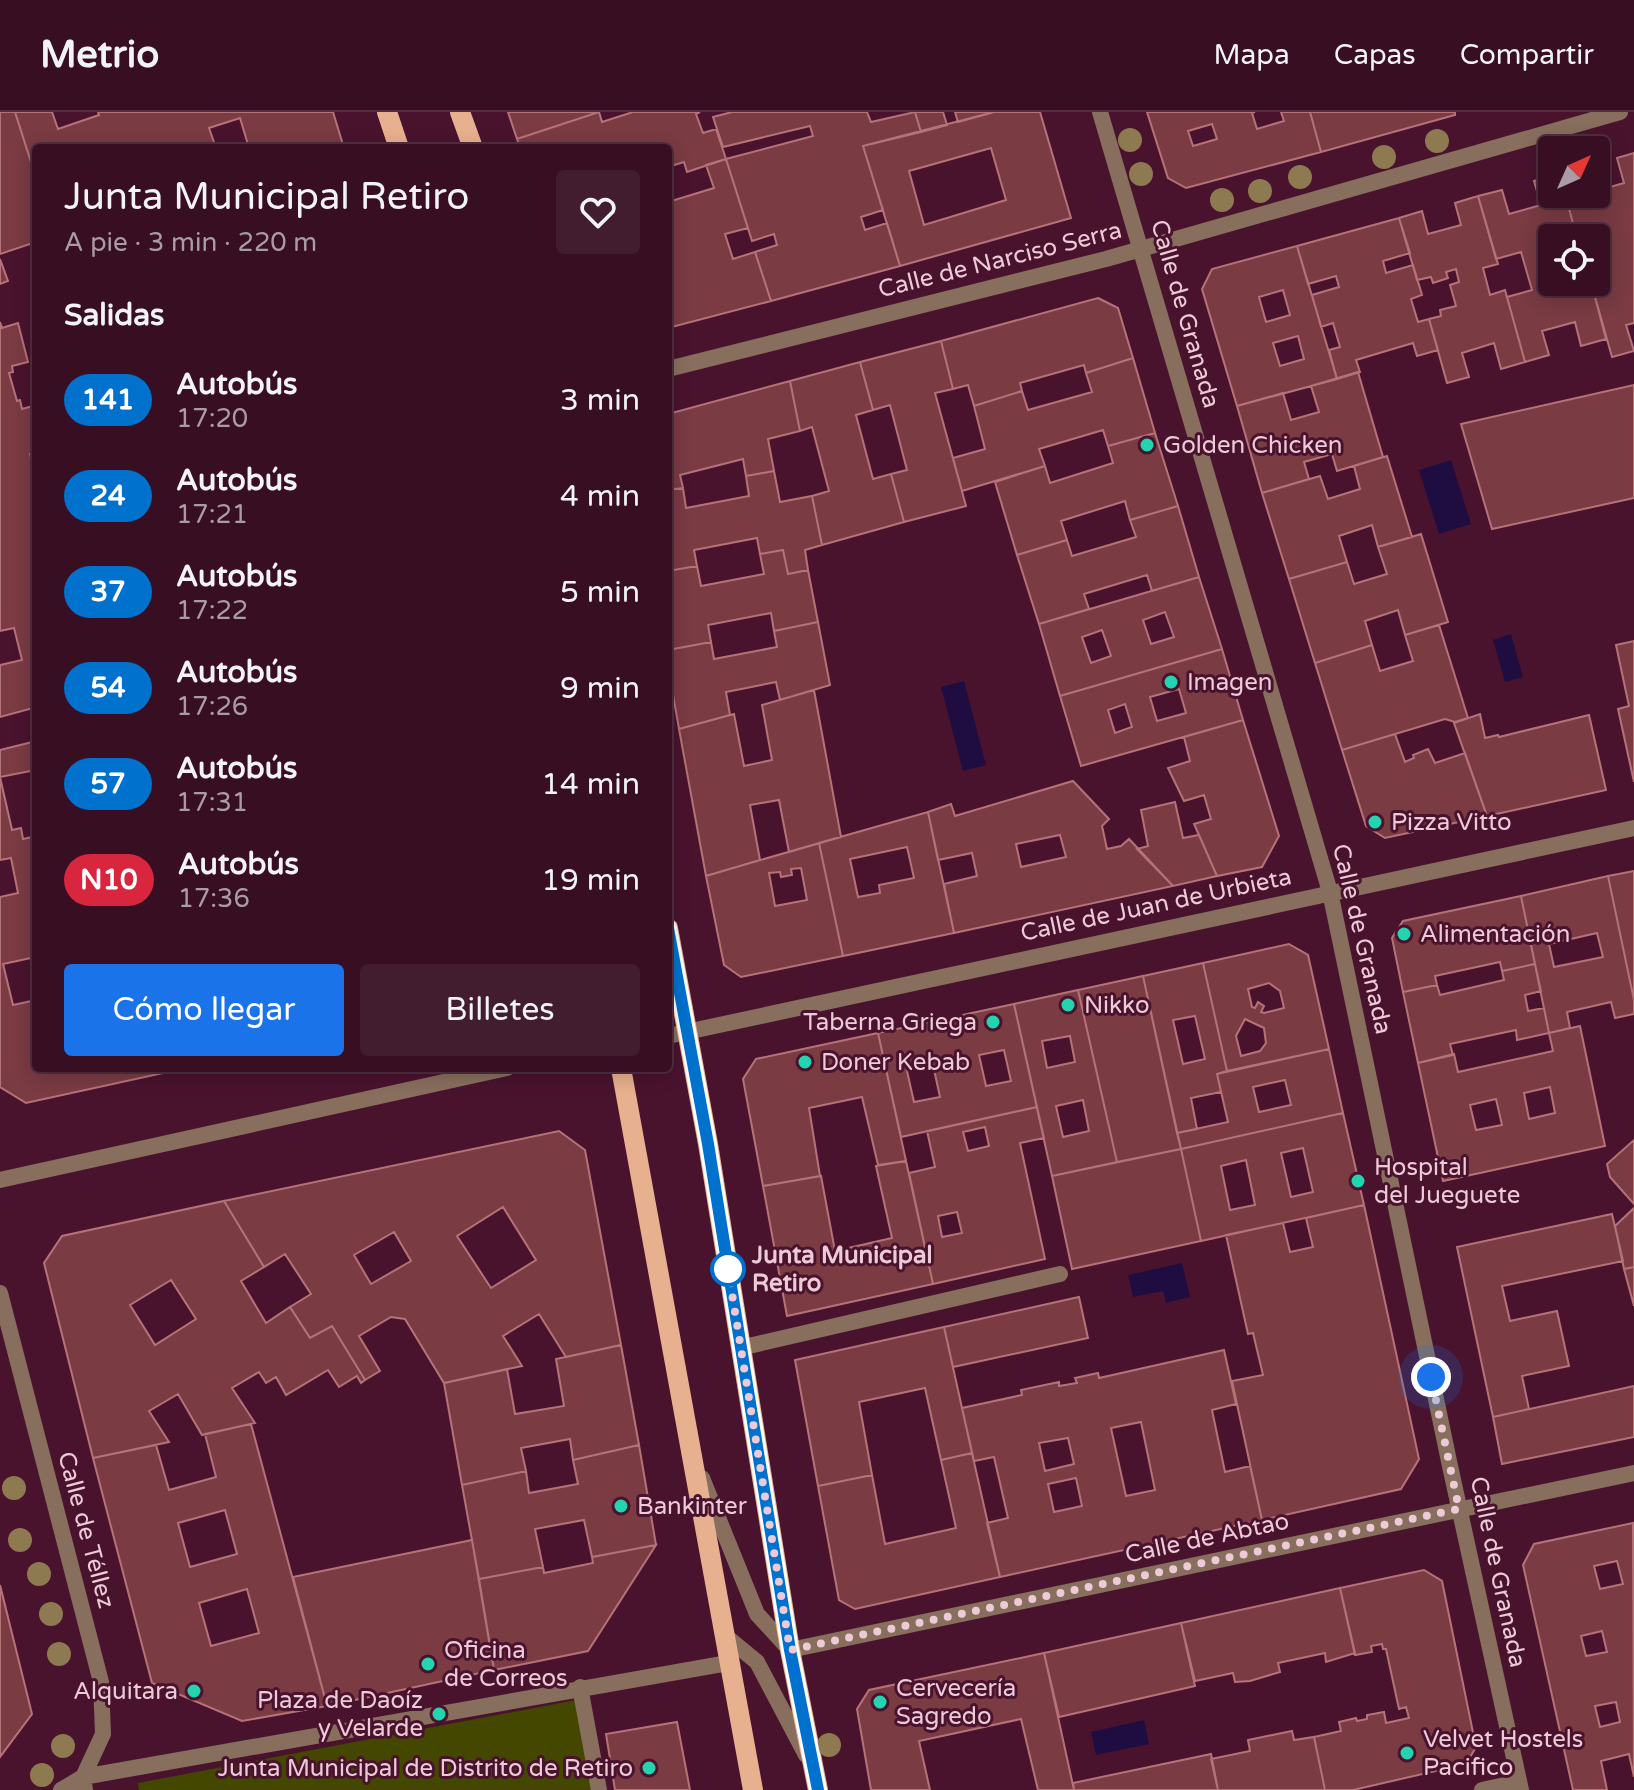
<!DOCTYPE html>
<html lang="es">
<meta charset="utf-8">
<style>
body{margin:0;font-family:"Varela Round",sans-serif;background:#421c2f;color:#f1f3f6;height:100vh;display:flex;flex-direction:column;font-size:30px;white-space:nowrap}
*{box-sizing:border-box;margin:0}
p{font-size:26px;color:#aa9ca5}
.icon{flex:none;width:44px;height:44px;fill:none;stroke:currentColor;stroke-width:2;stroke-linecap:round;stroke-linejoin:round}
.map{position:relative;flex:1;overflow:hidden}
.details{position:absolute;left:32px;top:32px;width:640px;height:928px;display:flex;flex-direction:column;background:#370e22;border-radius:8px;box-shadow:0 4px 20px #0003,0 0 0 2px #512e40}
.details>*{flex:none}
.badge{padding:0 16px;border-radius:26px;font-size:28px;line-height:52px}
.needle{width:52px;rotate:45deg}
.fabs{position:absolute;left:1538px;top:24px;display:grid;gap:16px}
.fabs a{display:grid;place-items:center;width:72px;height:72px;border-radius:8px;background:#370e22;box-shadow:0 4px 20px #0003,0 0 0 2px #512e40;font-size:40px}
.you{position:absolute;width:40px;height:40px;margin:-20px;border:6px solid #fff;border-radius:50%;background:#1a73e8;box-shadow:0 0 0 12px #1a73e833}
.map>.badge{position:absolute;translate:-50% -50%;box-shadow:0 0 0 4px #fff}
h2{padding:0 32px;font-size:30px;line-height:72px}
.round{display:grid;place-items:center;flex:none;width:84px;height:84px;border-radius:8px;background:#421c2f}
.head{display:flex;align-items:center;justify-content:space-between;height:136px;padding:0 32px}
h1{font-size:38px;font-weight:600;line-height:60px}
.action{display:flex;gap:16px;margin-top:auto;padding:16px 32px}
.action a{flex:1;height:92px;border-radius:8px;background:#1a73e8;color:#fff;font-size:32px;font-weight:600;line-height:92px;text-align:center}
.action a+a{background:#421c2f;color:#f1f3f6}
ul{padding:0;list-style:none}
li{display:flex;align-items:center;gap:24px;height:96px;padding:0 32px}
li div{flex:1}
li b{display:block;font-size:30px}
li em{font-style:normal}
li .badge{min-width:88px;font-weight:700;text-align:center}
header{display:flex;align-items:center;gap:48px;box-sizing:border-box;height:112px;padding:0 40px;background:#370e22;border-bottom:2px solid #512e40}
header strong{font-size:38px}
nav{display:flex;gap:44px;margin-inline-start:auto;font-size:28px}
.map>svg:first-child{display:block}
.green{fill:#434700}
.water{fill:#1f0d42}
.building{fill:#7a3b43;stroke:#b67279;stroke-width:2;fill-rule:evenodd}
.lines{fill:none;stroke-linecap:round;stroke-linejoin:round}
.street{stroke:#886e5d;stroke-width:16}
.primary{stroke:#e7b08e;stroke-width:20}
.tree{fill:#8e7a50}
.line-casing{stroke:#fff;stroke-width:18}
.line{stroke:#0072ce;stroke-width:12}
.walk{stroke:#edcad7;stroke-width:8;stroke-dasharray:0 14.4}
.poi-dot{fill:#22d5af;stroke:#49132e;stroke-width:3}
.stop-dot{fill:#fff;stroke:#0072ce;stroke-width:4}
.labels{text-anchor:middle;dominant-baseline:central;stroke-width:6;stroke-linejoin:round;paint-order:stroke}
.street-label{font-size:24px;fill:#edcad7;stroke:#49132e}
.poi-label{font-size:24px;fill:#edcad7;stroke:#49132e;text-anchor:start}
.stop-label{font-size:24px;font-weight:bold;fill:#edcad7;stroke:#49132e;text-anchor:start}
</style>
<header>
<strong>Metrio</strong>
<nav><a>Mapa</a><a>Capas</a><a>Compartir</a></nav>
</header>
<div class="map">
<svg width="1634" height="1678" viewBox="0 0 1634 1678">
<rect width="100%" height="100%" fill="#49132e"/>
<path class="green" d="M576 1588 593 1678H139L138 1671Z"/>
<path class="water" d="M1451 348 1471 412 1439 422 1419 358Z
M1511 522 1523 565 1505 570 1493 528Z
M964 569 986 653 963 659 941 575Z
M1182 1151 1190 1185 1166 1191 1163 1179 1133 1185 1128 1163Z
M1144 1608 1149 1632 1096 1643 1091 1620Z"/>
<path class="building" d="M0 0H15L36 66V130L0 142Z
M15 0H52L58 17 99 3 98 0H333L344 36H249L240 6 209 16 216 36H36V66Z
M508 0H599L517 27Z
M599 0 602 10 633 0H700L696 2 703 21 716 17 726 47 687 60 684 50 668 55V36H520L517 27Z
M732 0H867L871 10 915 0 921 20 863 34 883 98 861 105 865 118 887 111 900 154 771 189 755 140 777 133 774 122 752 129 726 47 813 24 810 14 723 35 713 5Z
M915 0H943L947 13 921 20Z
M955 0H991V1L958 10Z
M1040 0 1071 106 900 154 863 34 994 0ZM991 36 1006 88 924 113 909 59Z
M1147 0H1255L1252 1 1257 17 1284 9 1281 0H1310L1321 40 1186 76 1168 66ZM1212 12 1217 27 1193 34 1188 19Z
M1310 0H1455V3L1321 40Z
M1634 41V211L1626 213 1634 239 1612 245 1592 174 1603 172 1596 149V126H1589L1588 123 1577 126 1565 82H1596V79L1624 71 1617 46Z
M726 47 748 116 725 122 733 147 755 140 771 189 668 216V90L714 76 706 53Z
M1552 64V82H1565L1577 126H1552V170H1573L1576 179 1592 174 1606 227 1581 234 1575 210 1542 219 1549 243 1525 250 1507 185 1532 178 1521 140 1496 147 1478 84 1502 78 1509 102 1541 93 1534 69Z
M1478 84 1498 152 1483 156 1490 183 1505 178 1525 250 1501 257 1494 231 1462 241 1469 265 1447 271 1429 207 1441 204 1440 198 1456 194 1450 173 1459 170 1456 157 1446 160 1448 166 1433 171 1431 165 1417 168 1399 106 1422 99 1428 122 1461 113 1455 91Z
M1399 106 1410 141 1383 149 1386 161 1413 153 1422 183 1411 187 1418 210 1429 207 1438 238 1417 244 1413 231 1356 248 1360 260 1337 267 1329 238 1340 235 1333 211 1321 215 1312 183 1339 175 1336 164 1308 172 1297 134Z
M1297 134 1337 267 1237 294 1202 177 1212 157ZM1283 178 1290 203 1266 210 1259 185ZM1298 224 1304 247 1280 254 1273 231Z
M0 147 8 169 0 172Z
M1098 186 1118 196 1133 246 1086 261 1084 253 1020 271 1022 279 974 294 968 273 953 277 941 229Z
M0 210 2 216 18 211 28 250 12 254 13 260 9 261 17 289 20 288 22 297 36 293V334L31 335 33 341 30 342 36 365V610L33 596 0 605V553L22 548 14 516 0 519Z
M941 229 953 277 935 281 966 394 904 410 891 362 907 358 890 293 873 298 860 250Z
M1133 246 1155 321 1108 334 1103 318 1039 337 1045 354 962 379 953 346 985 337 974 294 1022 279 1028 298 1092 280 1086 261Z
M860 250 873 298 856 303 873 367 891 362 904 410 822 433 812 384 829 379 812 315 800 319 790 269Z
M1358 260 1383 345 1337 359 1332 342 1304 350 1309 367 1262 381 1237 294 1283 281 1291 308 1319 300 1311 274Z
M790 269 800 319 768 327 774 359 746 364 743 347 680 363 683 376 668 378V302Z
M1634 273V386L1492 417 1461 312Z
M1155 321 1178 394 1130 408 1125 389 1061 409 1067 428 1017 443 995 370 1045 354 1050 371 1113 351 1108 334Z
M1387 344 1412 425 1378 435 1372 413 1339 424 1347 450 1289 467 1262 381 1320 364 1328 387 1360 377 1354 354Z
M774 359 780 390 812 384 822 433 805 438 808 458 788 462 783 438 760 442 757 426 694 438 697 454 668 459V378L683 376 686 396 749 384 746 364Z
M1178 394 1199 465 1152 479 1147 463 1084 482 1089 497 1039 512 1017 443 1067 428 1072 444 1136 425 1130 408Z
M1421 422 1448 510 1405 523 1398 498 1365 509 1372 533 1315 551 1289 467 1347 450 1354 472 1387 462 1378 435Z
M783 438 788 462 808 458 818 510 774 519 771 501 708 513 711 530 668 538V459L697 454 701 474 764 462 760 442Z
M1199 465 1222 537 1060 584 1039 512ZM1165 500 1174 525 1151 532 1143 508ZM1102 518 1111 544 1091 551 1082 525Z
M818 510 830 573 780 588 776 570 726 580 730 603 679 617 668 554V538L711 530 714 547 777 535 774 519Z
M1439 513 1468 606 1455 610 1445 607 1342 638 1315 551 1372 533 1380 559 1413 549 1405 523Z
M1634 529V670L1618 597 1629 594 1616 533Z
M1222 537 1243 608 1081 654 1060 584ZM1179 577 1186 601 1157 609 1150 585ZM1125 592 1132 615 1115 621 1108 598Z
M814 578 841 725 789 740 779 688 750 693 760 748 706 764 679 617 734 602 744 654 772 648 762 593Z
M1480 602 1485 626 1498 623 1499 625 1589 603 1606 678 1487 704 1454 611Z
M1243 608 1279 724 1262 755 1217 764 1194 712 1211 707 1204 683 1184 689 1168 656 1190 649 1184 625Z
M1395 622 1405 650 1414 646 1413 643 1428 637 1435 651 1465 641 1487 704 1385 726 1366 714 1342 638Z
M36 629V658L0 665V638Z
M0 665 12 718 21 716 23 727 36 724V865L31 846 3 852 13 893 36 888V956H186L26 991 0 975V785L18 781 11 746 0 748Z
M1073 669 1109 707 1102 714 1107 737 1121 734 1129 727 1173 774 954 821 944 772 977 764 972 741 938 748 928 700 951 692 955 704ZM1060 723 1066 745 1021 755 1016 732Z
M1175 690 1183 726 1199 723 1217 764 1173 774 1137 737 1148 734 1141 698Z
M928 700 954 821 843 844 819 731ZM907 735 914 766 879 773 880 781 858 785 850 747Z
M819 731 843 844 741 865 724 853 706 764ZM801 756 807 788 775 794 769 761 780 760 781 765 792 763 791 757Z
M1634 759V888L1608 764Z
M1608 764 1634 888V902L1615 906 1611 890 1567 900 1570 916 1549 921 1521 784ZM1597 821 1603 845 1554 855 1549 832Z
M1521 784 1535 852 1502 859 1500 850 1435 864 1437 873 1403 880 1392 826 1403 809Z
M1289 832 1308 843 1329 937 1227 959 1203 851ZM1269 871 1280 879 1284 896 1264 901 1261 900 1264 894 1258 890 1255 896 1252 895 1248 877ZM1245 907 1264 916 1266 931 1260 939 1241 944 1236 924Z
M1203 851 1227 959 1217 962 1221 980 1191 986 1197 1017 1177 1021 1143 864ZM1195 904 1205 947 1183 952 1173 908Z
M1535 852 1541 879 1525 883 1528 899 1544 896 1549 921 1517 928 1516 918 1450 932 1453 943 1418 951 1403 880 1437 873 1440 883 1504 868 1502 859Z
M1143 864 1181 1037 1117 1050 1078 878Z
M1078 878 1117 1050 1052 1064 1014 892ZM1070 924 1075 950 1047 956 1042 929ZM1083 988 1089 1019 1063 1025 1056 994Z
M1014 892 1037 995 901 1025 878 921ZM1004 938 1011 969 986 974 979 943ZM933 953 940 985 914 990 907 959Z
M1580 914 1605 1034 1443 1069 1418 951 1454 942 1458 960 1553 939 1549 921ZM1550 975 1555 1001 1529 1007 1524 981ZM1496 987 1502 1013 1476 1018 1470 993Z
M878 921 906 1049 878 1053 862 985 809 996 820 1064 763 1074 743 967 756 947Z
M1329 937 1343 1001 1181 1037 1177 1021 1228 1010 1217 962ZM1285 968 1291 993 1259 1000 1253 975Z
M1037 995 1044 1026 1020 1031 1045 1147 933 1172 909 1061 935 1055 927 1019ZM985 1015 989 1034 968 1039 963 1020ZM957 1100 962 1121 942 1125 938 1104Z
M1343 1001 1364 1093 1201 1129 1181 1037ZM1303 1036 1313 1080 1291 1085 1281 1041ZM1246 1048 1255 1093 1230 1098 1221 1054Z
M559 1019 585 1038 621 1233 566 1245 539 1202 503 1224 522 1254 444 1271 405 1207 391 1205 359 1224 380 1259 365 1268 332 1214 310 1226 290 1195 311 1182 285 1142 264 1155 224 1089ZM503 1095 536 1148 491 1176 457 1124ZM394 1120 411 1149 371 1172 354 1143Z
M1634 1028V1092L1610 1065 1607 1052Z
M1181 1037 1201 1129 1072 1157 1052 1064Z
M906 1049 933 1172 787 1204 763 1074 821 1064 835 1139 892 1126 876 1054Z
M224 1089 264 1155 241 1169 266 1211 290 1195 310 1226 332 1214 365 1268 361 1271 357 1264 339 1275 328 1258 286 1283 276 1265 266 1271 259 1260 232 1276 255 1311 202 1323 178 1282 149 1299 169 1330 93 1346 44 1151 62 1124ZM171 1168 196 1207 155 1233 130 1193Z
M1364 1093 1419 1347 1401 1377 1262 1408 1232 1269 1263 1263 1253 1221 1248 1222 1226 1123 1283 1111 1290 1140 1313 1135 1306 1106Z
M1634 1096V1155L1624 1157 1615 1114Z
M1612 1102 1623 1149 1502 1174 1510 1209 1557 1199 1569 1254 1522 1264 1529 1297 1493 1305 1457 1135Z
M1634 1155V1194L1624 1157Z
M1079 1185 1088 1226 953 1255 944 1215Z
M944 1215 972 1341 941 1348 925 1276 859 1290 872 1363 818 1374 795 1248Z
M621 1233 639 1333 573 1348 570 1327 521 1336 526 1359 462 1373 444 1271 507 1257 515 1302 564 1294 556 1247Z
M1224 1238 1236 1292 1212 1298 1225 1360 1250 1354 1262 1408 1000 1465 987 1411 1008 1406 994 1345 974 1349 962 1296 1022 1283 1021 1278 1059 1270V1274L1077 1271 1075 1266 1098 1261 1099 1266ZM1141 1310 1155 1378 1126 1384 1111 1316ZM1068 1326 1074 1352 1045 1359 1039 1331ZM1076 1366 1082 1394 1054 1400 1048 1372Z
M1634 1274V1325L1502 1352 1493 1305Z
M251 1312 327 1594 242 1609 152 1571 93 1346 156 1333 169 1378 216 1365 205 1322ZM225 1398 237 1442 190 1455 178 1411ZM247 1477 259 1521 211 1534 199 1491Z
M639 1333 656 1433 592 1445 584 1408 535 1417 543 1455 479 1467 462 1373 526 1359 529 1381 578 1372 573 1348Z
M972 1341 1000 1465 855 1497 839 1488 818 1374 872 1363 885 1432 956 1416 941 1348Z
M1633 1411 1634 1665 1629 1642 1601 1649 1607 1678H1573L1523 1453 1534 1432ZM1617 1449 1623 1472 1600 1477 1594 1454ZM1602 1519 1607 1540 1586 1544 1581 1524ZM1616 1590 1620 1610 1600 1615 1595 1594Z
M472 1428 494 1558 327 1594 293 1465Z
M656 1433 588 1539 494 1558 479 1467 543 1455 544 1461 593 1451 592 1445Z
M1424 1458 1442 1469 1476 1635 1466 1652 1353 1678H1325L1314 1625 1341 1619 1339 1610 1356 1606 1357 1609 1367 1607V1603L1384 1600 1386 1611 1409 1606 1406 1595 1399 1597 1386 1537H1383L1382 1532 1371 1534 1372 1540 1355 1543 1340 1476Z
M0 1473 32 1602 0 1645Z
M1340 1476 1355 1541 1326 1550 1325 1541 1278 1551 1280 1560 1250 1569 1235 1570 1233 1561 1195 1569 1181 1511Z
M1181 1511 1195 1574 1059 1605 1044 1541Z
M1044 1541 1074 1678H1038L1021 1607 919 1629 930 1678H871L857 1597 869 1578Z
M677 1610 690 1678H615L606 1622Z
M1292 1619 1294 1628 1314 1625 1325 1678H1218L1211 1647 1250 1639 1248 1628Z
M1211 1642 1218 1678H1074L1073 1671Z"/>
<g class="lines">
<path class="street" d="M1100 0 1330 780 1450 1354 1521 1678
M668 257 1106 147 1620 0
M668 924 1634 716
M0 1068 507 956
M0 1181 101 1570 103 1622 83 1665 61 1678
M740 1236 1060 1162
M702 1366 757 1502 790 1538 1634 1361
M723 1522 757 1550 806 1643
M580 1575 599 1678
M85 1678 83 1665 728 1551
M1482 1678 1519 1670"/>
<path class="primary" d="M387 0 399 36
M460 0 473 36
M668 816 708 1032 790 1538 818 1678
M621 956 753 1678"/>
</g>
<g class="tree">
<circle cx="1130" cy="28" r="12"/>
<circle cx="1437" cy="29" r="12"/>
<circle cx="1384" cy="45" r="12"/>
<circle cx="1141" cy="62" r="12"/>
<circle cx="1300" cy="65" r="12"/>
<circle cx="1260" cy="79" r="12"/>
<circle cx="1222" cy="88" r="12"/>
<circle cx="14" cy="1376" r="12"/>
<circle cx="20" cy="1428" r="12"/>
<circle cx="39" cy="1462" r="12"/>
<circle cx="51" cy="1502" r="12"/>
<circle cx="59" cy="1542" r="12"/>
<circle cx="829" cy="1633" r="12"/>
<circle cx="63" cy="1634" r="12"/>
<circle cx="42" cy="1663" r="12"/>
</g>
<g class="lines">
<g class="line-casing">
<path id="line" d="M668 816 708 1032 790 1538 818 1678"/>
</g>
<use href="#line" class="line"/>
<path class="walk" d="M728 1157 790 1538 1459 1397 1431 1265"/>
</g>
<g class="poi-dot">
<circle cx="1147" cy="333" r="8"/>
<circle cx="1171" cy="570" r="8"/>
<circle cx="1375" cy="710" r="8"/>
<circle cx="1404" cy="822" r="8"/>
<circle cx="1068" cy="893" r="8"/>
<circle cx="993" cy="910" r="8"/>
<circle cx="805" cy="950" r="8"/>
<circle cx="1358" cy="1069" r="8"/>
<circle cx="621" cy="1394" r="8"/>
<circle cx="428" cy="1552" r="8"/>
<circle cx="194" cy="1579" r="8"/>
<circle cx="880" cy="1590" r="8"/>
<circle cx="439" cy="1602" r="8"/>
<circle cx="1407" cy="1641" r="8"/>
<circle cx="649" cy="1656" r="8"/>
</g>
<circle class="stop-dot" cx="728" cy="1157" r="16"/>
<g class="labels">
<g class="street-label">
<text transform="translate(1000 148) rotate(-14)">Calle de Narciso Serra</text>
<text transform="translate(1185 202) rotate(74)">Calle de Granada</text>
<text transform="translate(1156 793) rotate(-12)">Calle de Juan de Urbieta</text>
<text transform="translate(1362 827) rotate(77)">Calle de Granada</text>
<text transform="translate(86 1418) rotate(75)">Calle de Téllez</text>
<text transform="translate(1207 1426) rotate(-12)">Calle de Abtao</text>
<text transform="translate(1498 1460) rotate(78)">Calle de Granada</text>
</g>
<g class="poi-label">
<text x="1163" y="333">Golden Chicken</text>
<text x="1187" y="570">Imagen</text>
<text x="1391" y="710">Pizza Vitto</text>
<text x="1420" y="822">Alimentación</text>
<text x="1084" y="893">Nikko</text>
<text x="977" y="910" text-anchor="end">Taberna Griega</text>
<text x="821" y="950">Doner Kebab</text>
<text x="1374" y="1055">Hospital<tspan x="1374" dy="28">del Jueguete</tspan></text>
<text x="637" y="1394">Bankinter</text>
<text x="444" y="1538">Oficina<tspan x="444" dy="28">de Correos</tspan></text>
<text x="896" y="1576">Cervecería<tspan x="896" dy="28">Sagredo</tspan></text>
<text x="178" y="1579" text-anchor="end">Alquitara</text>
<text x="423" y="1588" text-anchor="end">Plaza de Daoíz<tspan x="423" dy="28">y Velarde</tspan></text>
<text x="1423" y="1627">Velvet Hostels<tspan x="1423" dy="28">Pacifico</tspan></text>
<text x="633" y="1656" text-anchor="end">Junta Municipal de Distrito de Retiro</text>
</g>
<g class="stop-label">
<text x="752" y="1143">Junta Municipal<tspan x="752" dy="28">Retiro</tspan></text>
</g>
</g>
</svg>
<div class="fabs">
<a><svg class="needle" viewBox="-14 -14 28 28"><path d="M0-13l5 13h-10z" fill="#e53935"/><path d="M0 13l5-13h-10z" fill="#aa9ca5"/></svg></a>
<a><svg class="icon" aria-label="locate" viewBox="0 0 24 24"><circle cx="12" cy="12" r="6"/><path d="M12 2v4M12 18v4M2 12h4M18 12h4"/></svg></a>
</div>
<div class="you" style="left:1431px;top:1265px"></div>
<section class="details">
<div class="head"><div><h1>Junta Municipal Retiro</h1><p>A pie · 3 min · 220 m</p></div><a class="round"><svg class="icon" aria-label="heart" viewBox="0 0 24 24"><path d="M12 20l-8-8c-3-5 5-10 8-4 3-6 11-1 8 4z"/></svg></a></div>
<h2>Salidas</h2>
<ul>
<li><span class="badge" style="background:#0072ce;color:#fff">141</span><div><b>Autobús</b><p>17:20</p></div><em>3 min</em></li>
<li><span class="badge" style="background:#0072ce;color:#fff">24</span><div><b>Autobús</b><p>17:21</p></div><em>4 min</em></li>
<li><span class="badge" style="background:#0072ce;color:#fff">37</span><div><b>Autobús</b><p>17:22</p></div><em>5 min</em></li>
<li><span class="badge" style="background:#0072ce;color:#fff">54</span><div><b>Autobús</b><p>17:26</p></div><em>9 min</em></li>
<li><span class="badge" style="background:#0072ce;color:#fff">57</span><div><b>Autobús</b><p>17:31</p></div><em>14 min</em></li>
<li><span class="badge" style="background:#d7263d;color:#fff">N10</span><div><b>Autobús</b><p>17:36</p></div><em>19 min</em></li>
</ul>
<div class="action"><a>Cómo llegar</a><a>Billetes</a></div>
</section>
</div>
